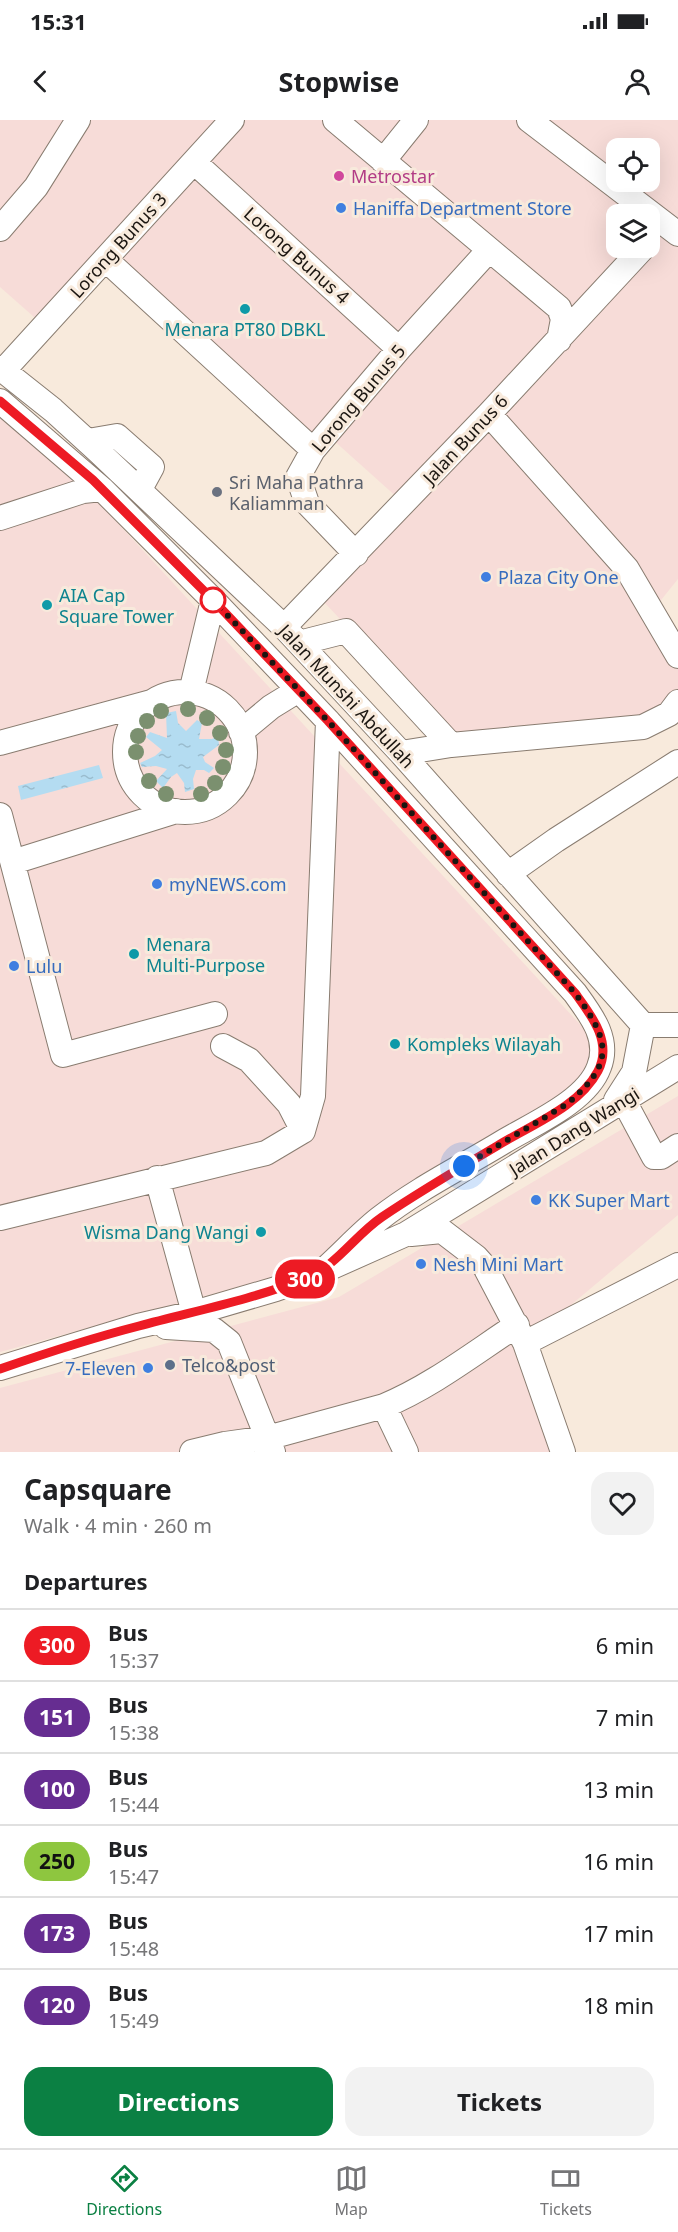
<!DOCTYPE html>
<meta charset="utf-8">
<style>
body{margin:0;font-family:"Noto Sans",sans-serif;background:#f2f2f2;color:#202124;height:100vh;display:flex;flex-direction:column;font-size:22px;white-space:nowrap}
*{box-sizing:border-box;margin:0}
p{font-size:20px;color:#757577}
.icon{flex:none;width:33px;height:33px;fill:none;stroke:currentColor;stroke-width:2;stroke-linecap:round;stroke-linejoin:round}
.map{position:relative;height:1332px;overflow:hidden}
.details{display:flex;flex-direction:column;background:#fff;flex:1}
.details>*{flex:none}
.badge{padding:0 12px;border-radius:20px;font-size:21px;line-height:39px}
.tools{position:absolute;left:606px;top:18px;display:grid;gap:12px}
.tools a{display:grid;place-items:center;width:54px;height:54px;border-radius:12px;background:#fff;box-shadow:0 6px 24px #0002;font-size:30px}
.you{position:absolute;width:30px;height:30px;margin:-15px;border:4px solid #fff;border-radius:50%;background:#1a73e8;box-shadow:0 0 0 9px #1a73e833}
.map>.badge{position:absolute;translate:-50% -50%;box-shadow:0 0 0 3px #fff}
h2{padding:0 24px;font-size:22px;line-height:54px}
.round{display:grid;place-items:center;flex:none;width:63px;height:63px;border-radius:18px;background:#f2f2f2}
.headline{display:flex;align-items:center;justify-content:space-between;height:102px;padding:0 24px}
h1{font-size:28px;font-weight:700;line-height:45px}
.button{display:flex;gap:12px;margin-top:auto;padding:12px 24px}
.button a{flex:1;height:69px;border-radius:18px;background:#0b8043;color:#fff;font-size:24px;font-weight:700;line-height:69px;text-align:center}
.button a+a{background:#f2f2f2;color:#202124}
ul{padding:0;list-style:none}
li{display:flex;align-items:center;gap:18px;height:72px;padding:0 24px;border-top:2px solid #e0e0e0}
li div{flex:1}
li b{display:block;font-size:22px}
li em{font-style:normal}
li .badge{min-width:66px;font-weight:700;text-align:center}
.status{display:flex;justify-content:space-between;align-items:center;height:42px;padding:0 30px;background:#fff;direction:ltr}
.status svg{height:16px;fill:currentColor}
header{display:flex;justify-content:space-between;align-items:center;height:78px;padding:0 24px;background:#fff;font-size:27px;font-weight:700}
.tab-bar{display:flex;justify-content:space-around;align-items:center;height:84px;border-top:2px solid #e0e0e0;background:#fff;font-size:16px;color:#757577}
.tab-bar a{display:grid;justify-items:center;gap:3px}
.tab-bar .active{color:#0b8043}
.map>svg:first-child{display:block}
.commercial{fill:#f7dcd8;fill-rule:evenodd}
.water{fill:url(#water-ripples)}
.lines{fill:none;stroke-linecap:round;stroke-linejoin:round}
.minor-casing{stroke:#897c70;stroke-width:26}
.minor{stroke:#fff;stroke-width:24}
.tree{fill:#7b906f}
.line-casing{stroke:#fff;stroke-width:14}
.line{stroke:#ed1b24;stroke-width:9}
.walk{stroke:#1b1611;stroke-width:6;stroke-dasharray:0 10.8}
.hotel-dot{fill:#d1479c;stroke:#f8eadc;stroke-width:2}
.shop-dot{fill:#3f7fe0;stroke:#f8eadc;stroke-width:2}
.culture-dot{fill:#0f9aa8;stroke:#f8eadc;stroke-width:2}
.worship-dot{fill:#6b7280;stroke:#f8eadc;stroke-width:2}
.stop-dot{fill:#fff;stroke:#ed1b24;stroke-width:3}
.service-dot{fill:#5c6f8a;stroke:#f8eadc;stroke-width:2}
.labels{text-anchor:middle;dominant-baseline:central;stroke-width:6;stroke-linejoin:round;paint-order:stroke}
.hotel-label{font-size:18px;fill:#b23c85;stroke:#f8eadc;text-anchor:start}
.shop-label{font-size:18px;fill:#366cbe;stroke:#f8eadc;text-anchor:start}
.street-label{font-size:18px;fill:#1b1611;stroke:#f8eadc}
.culture-label{font-size:18px;fill:#0d838f;stroke:#f8eadc;text-anchor:start}
.worship-label{font-size:18px;fill:#5b616d;stroke:#f8eadc;text-anchor:start}
.service-label{font-size:18px;fill:#4e5e75;stroke:#f8eadc;text-anchor:start}
</style>
<div class="status"><b>15:31</b><svg viewBox="0 0 49 12"><path d="M0 12V9h3v3zM5 12V6h3v6zM10 12V3h3v9zM15 12V0h3v12zM26 1h20v11H26zM47 4h2v5h-2z"/></svg></div>
<header><svg class="icon" aria-label="back" viewBox="0 0 24 24"><path d="M15 5l-7 7 7 7"/></svg>Stopwise<svg class="icon" aria-label="person" viewBox="0 0 24 24"><circle cx="12" cy="8" r="4"/><path d="M4 21q1-7 8-7t8 7"/></svg></header>
<div class="map">
<svg width="678" height="1332" viewBox="0 0 678 1332">
<defs>
<pattern id="water-ripples" width="26" height="14" patternUnits="userSpaceOnUse" patternTransform="scale(1.5)"><rect width="26" height="14" fill="#b4dcf1"/><path d="M2 4q2-2 4 0t4 0M15 11q2-2 4 0t4 0" fill="none" stroke="#9abcce"/></pattern>
</defs>
<rect width="100%" height="100%" fill="#f8eadc"/>
<path class="commercial" d="M0 0H678V459L649 495 678 545V573L642 604 453 619 323 481 409 388 322 310 312 321 116 142 51 212 0 167ZM616 28H650V62H616ZM616 94H650V128H616Z
M0 292 55 335 587 912 592 935 581 958 565 973 315 1146 0 1232Z
M678 976V1095L515 1232 555 1332H0V1268L339 1177Z"/>
<path class="water" d="M176 591 178 603 186 611 197 600 202 603 199 619H212L218 616 219 625 203 637 205 642 214 648 209 653 204 650H196L193 659 194 669 185 672 184 663 177 653 171 657 163 668 156 661 167 649 156 646 142 647 140 643 155 636 162 630 146 617 150 612 167 618 166 593Z
M99 645 103 658 21 680 18 666Z"/>
<g class="lines">
<g class="minor-casing">
<path id="minor" d="M335 0 559 188 563 199 559 220
M529 0 678 114
M383 41 416 0
M194 42 399 229
M0 109 36 67 78 0
M105 139 313 330
M0 248 53 290 99 332 284 507 401 633 643 905H678
M3 251 232 0
M0 281 102 369 213 480 328 601 575 873C591 895 610 919 599 947 587 981 533 1004 503 1022 462 1047 417 1069 379 1099 360 1114 343 1133 325 1149
M489 294 627 449 678 536
M88 321 117 316 152 347 140 369
M0 398 83 371 102 369
M356 434 307 383 298 357 313 330 399 229 489 130
M284 507 489 294 643 128
M299 523 346 511 451 625
M191 572 213 480
M125 632a60 60 0 1 1 120 0a60 60 0 1 1-120 0Z
M241 612 271 587 297 571
M0 623 151 582
M401 633 451 625 643 607 669 594 678 582
M0 695 63 935 215 894
M13 742 176 691
M508 754 556 720 678 642
M223 926 249 940 289 984 303 1011
M616 980 634 952 643 905
M624 981 654 1037H661L678 1026
M157 1058 194 1193
M0 1098 266 1033 303 1011 313 976 328 601
M411 1114 442 1111 476 1137 485 1147 525 1223 563 1332
M166 1207 214 1210 229 1222 273 1332
M525 1223 678 1145
M0 1248 138 1206 194 1193 276 1169 305 1159 406 1114 678 947
M384 1286 406 1332
M192 1332 225 1324 267 1318 384 1286C432 1266 474 1233 517 1205"/>
</g>
<use href="#minor" class="minor"/>
</g>
<g class="tree">
<circle cx="188" cy="589" r="8"/>
<circle cx="161" cy="591" r="8"/>
<circle cx="207" cy="598" r="8"/>
<circle cx="147" cy="601" r="8"/>
<circle cx="220" cy="613" r="8"/>
<circle cx="138" cy="616" r="8"/>
<circle cx="226" cy="630" r="8"/>
<circle cx="136" cy="632" r="8"/>
<circle cx="223" cy="647" r="8"/>
<circle cx="149" cy="661" r="8"/>
<circle cx="215" cy="663" r="8"/>
<circle cx="166" cy="674" r="8"/>
<circle cx="201" cy="674" r="8"/>
</g>
<g class="lines">
<g class="line-casing">
<path id="line" d="M0 281 93 360 213 480 328 601 575 873C591 895 613 922 598 951 579 987 531 1005 497 1026 458 1049 419 1072 382 1097 354 1116 337 1146 304 1159 251 1180 194 1191 139 1206 92 1218 46 1233 0 1249"/>
</g>
<use href="#line" class="line"/>
<path class="walk" d="M213 480 328 601 575 873C611 922 615 943 567 984L464 1046"/>
</g>
<circle class="hotel-dot" cx="339" cy="56" r="6"/>
<g class="shop-dot">
<circle cx="341" cy="88" r="6"/>
<circle cx="486" cy="457" r="6"/>
<circle cx="157" cy="764" r="6"/>
<circle cx="14" cy="846" r="6"/>
<circle cx="536" cy="1080" r="6"/>
<circle cx="421" cy="1144" r="6"/>
<circle cx="148" cy="1248" r="6"/>
</g>
<g class="culture-dot">
<circle cx="245" cy="189" r="6"/>
<circle cx="47" cy="485" r="6"/>
<circle cx="134" cy="834" r="6"/>
<circle cx="395" cy="924" r="6"/>
<circle cx="261" cy="1112" r="6"/>
</g>
<circle class="worship-dot" cx="217" cy="372" r="6"/>
<circle class="stop-dot" cx="213" cy="480" r="12"/>
<circle class="service-dot" cx="170" cy="1245" r="6"/>
<g class="labels">
<g class="hotel-label">
<text x="351" y="56">Metrostar</text>
</g>
<g class="shop-label">
<text x="353" y="88">Haniffa Department Store</text>
<text x="498" y="457">Plaza City One</text>
<text x="169" y="764">myNEWS.com</text>
<text x="26" y="846">Lulu</text>
<text x="548" y="1080">KK Super Mart</text>
<text x="433" y="1144">Nesh Mini Mart</text>
<text x="136" y="1248" text-anchor="end">7-Eleven</text>
</g>
<g class="street-label">
<text transform="translate(118 125) rotate(-48)">Lorong Bunus 3</text>
<text transform="translate(297 135) rotate(42)">Lorong Bunus 4</text>
<text transform="translate(358 278) rotate(-50)">Lorong Bunus 5</text>
<text transform="translate(465 319) rotate(-47)">Jalan Bunus 6</text>
<text transform="translate(347 576) rotate(47)">Jalan Munshi Abdullah</text>
<text transform="translate(574 1011) rotate(-32)">Jalan Dang Wangi</text>
</g>
<g class="culture-label">
<text x="245" y="209" text-anchor="middle">Menara PT80 DBKL</text>
<text x="59" y="475">AIA Cap<tspan x="59" dy="21">Square Tower</tspan></text>
<text x="146" y="824">Menara<tspan x="146" dy="21">Multi-Purpose</tspan></text>
<text x="407" y="924">Kompleks Wilayah</text>
<text x="249" y="1112" text-anchor="end">Wisma Dang Wangi</text>
</g>
<g class="worship-label">
<text x="229" y="362">Sri Maha Pathra<tspan x="229" dy="21">Kaliamman</tspan></text>
</g>
<g class="service-label">
<text x="182" y="1245">Telco&amp;post</text>
</g>
</g>
</svg>
<div class="tools">
<a><svg class="icon" aria-label="locate" viewBox="0 0 24 24"><circle cx="12" cy="12" r="6"/><path d="M12 2v4M12 18v4M2 12h4M18 12h4"/></svg></a>
<a><svg class="icon" aria-label="layers" viewBox="0 0 24 24"><path d="M12 4l9 5-9 5-9-5zM3 14l9 5 9-5"/></svg></a>
</div>
<div class="you" style="left:464px;top:1046px"></div>
<b class="badge" style="left:305px;top:1159px;background:#ed1b24;color:#fff">300</b>
</div>
<section class="details">
<div class="headline"><div><h1>Capsquare</h1><p>Walk · 4 min · 260 m</p></div><a class="round"><svg class="icon" aria-label="heart" viewBox="0 0 24 24"><path d="M12 20l-8-8c-3-5 5-10 8-4 3-6 11-1 8 4z"/></svg></a></div>
<h2>Departures</h2>
<ul>
<li><span class="badge" style="background:#ed1b24;color:#fff">300</span><div><b>Bus</b><p>15:37</p></div><em>6 min</em></li>
<li><span class="badge" style="background:#662d91;color:#fff">151</span><div><b>Bus</b><p>15:38</p></div><em>7 min</em></li>
<li><span class="badge" style="background:#662d91;color:#fff">100</span><div><b>Bus</b><p>15:44</p></div><em>13 min</em></li>
<li><span class="badge" style="background:#8ec63f;color:#111">250</span><div><b>Bus</b><p>15:47</p></div><em>16 min</em></li>
<li><span class="badge" style="background:#662d91;color:#fff">173</span><div><b>Bus</b><p>15:48</p></div><em>17 min</em></li>
<li><span class="badge" style="background:#662d91;color:#fff">120</span><div><b>Bus</b><p>15:49</p></div><em>18 min</em></li>
</ul>
<div class="button"><a>Directions</a><a>Tickets</a></div>
</section>
<nav class="tab-bar">
<a class="active"><svg class="icon" aria-label="directions" viewBox="0 0 24 24"><path d="M12 3l9 9-9 9-9-9zM9 14v-3h6M13 9l2 2-2 2"/></svg>Directions</a>
<a><svg class="icon" aria-label="map" viewBox="0 0 24 24"><path d="M3 6l6-2 6 2 6-2v14l-6 2-6-2-6 2zM9 4v14M15 6v14"/></svg>Map</a>
<a><svg class="icon" aria-label="tickets" viewBox="0 0 24 24"><path d="M3 7h18v10H3zM15 7v10"/></svg>Tickets</a>
</nav>
